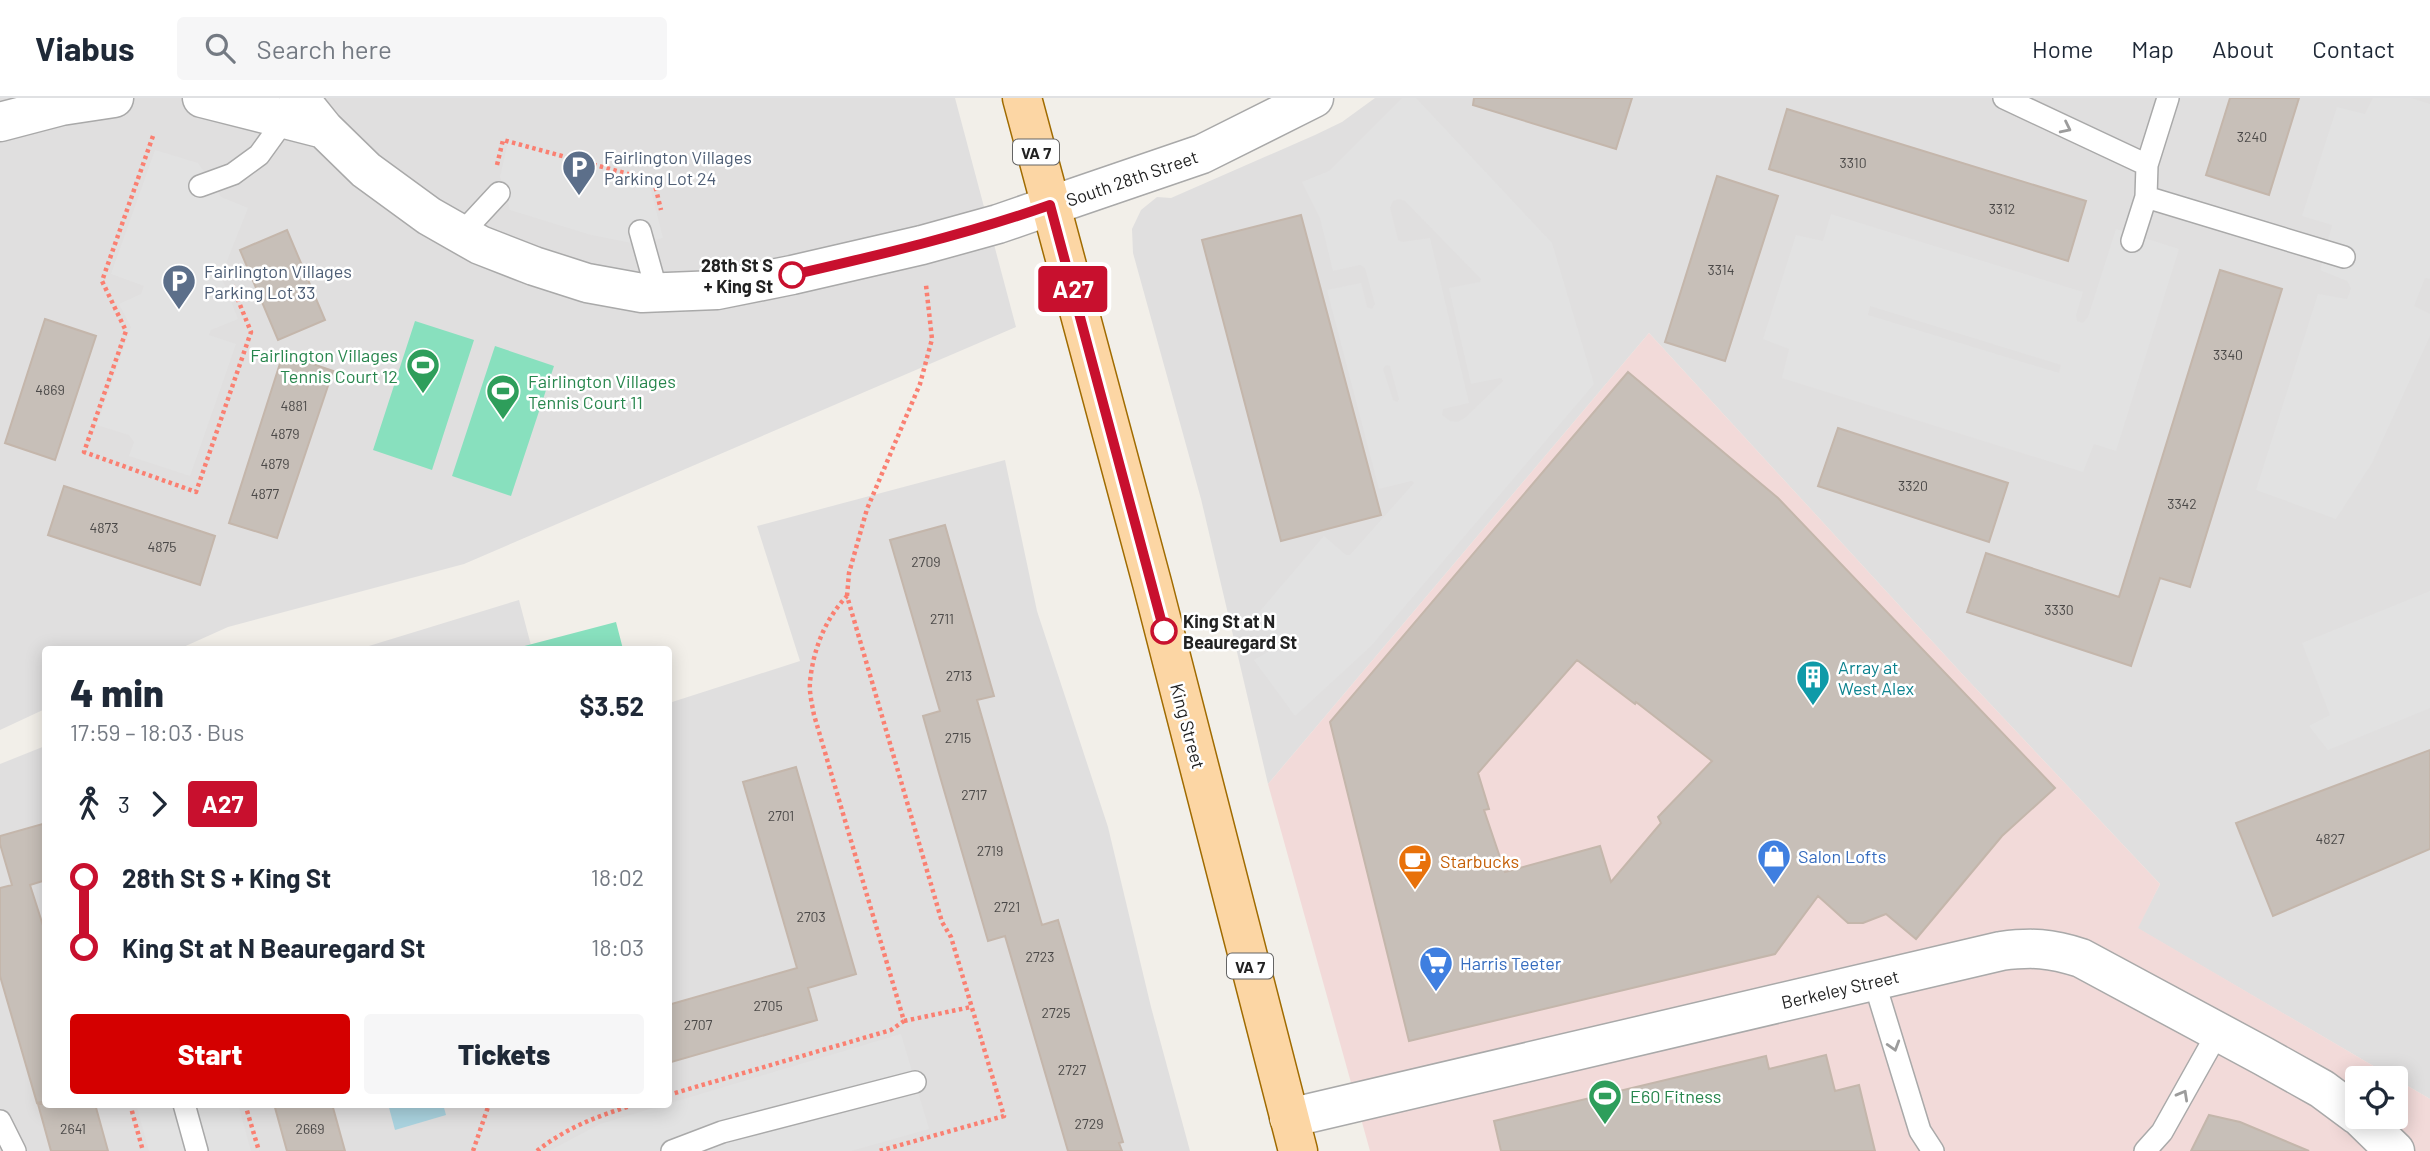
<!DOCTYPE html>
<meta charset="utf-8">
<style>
body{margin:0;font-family:Barlow,sans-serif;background:#f6f6f7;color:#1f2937;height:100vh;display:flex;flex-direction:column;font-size:26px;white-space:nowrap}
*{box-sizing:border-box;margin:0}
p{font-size:23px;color:#747a83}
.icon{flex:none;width:38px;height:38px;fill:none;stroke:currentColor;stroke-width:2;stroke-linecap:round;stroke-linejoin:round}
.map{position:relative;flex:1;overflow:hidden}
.drawer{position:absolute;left:42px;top:548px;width:630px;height:462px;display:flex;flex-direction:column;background:#fff;border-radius:7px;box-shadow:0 4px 18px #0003}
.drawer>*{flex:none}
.badge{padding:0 14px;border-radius:5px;font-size:24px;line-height:46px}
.tools{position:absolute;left:2345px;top:968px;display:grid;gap:14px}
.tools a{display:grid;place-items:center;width:63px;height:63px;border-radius:7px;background:#fff;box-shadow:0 4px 18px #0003;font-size:35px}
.map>.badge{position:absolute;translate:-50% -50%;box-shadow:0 0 0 4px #fff}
.legs{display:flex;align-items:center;gap:10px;height:77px;padding:0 28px;font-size:23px}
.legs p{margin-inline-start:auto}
.headline{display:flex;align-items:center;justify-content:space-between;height:119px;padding:0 28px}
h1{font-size:38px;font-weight:800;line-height:52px}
.button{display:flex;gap:14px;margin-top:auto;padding:14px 28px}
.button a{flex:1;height:80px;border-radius:7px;background:#d40000;color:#fff;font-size:28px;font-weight:800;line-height:80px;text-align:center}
.button a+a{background:#f6f6f7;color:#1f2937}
ul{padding:0 28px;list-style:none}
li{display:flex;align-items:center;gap:24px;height:70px;font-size:26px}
li i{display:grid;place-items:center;width:10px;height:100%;margin:0 9px;background:currentColor}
li i::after{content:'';width:18px;height:18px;margin:-9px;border:5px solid;border-radius:50%;background:#fff}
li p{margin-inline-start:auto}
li:first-child i{background:linear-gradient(#0000 50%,currentColor 0)}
li:last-child i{background:linear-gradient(currentColor 50%,#0000 0)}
header{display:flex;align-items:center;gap:42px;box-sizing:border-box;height:98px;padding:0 35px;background:#fff;border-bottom:2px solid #e0e1e3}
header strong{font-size:33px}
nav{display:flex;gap:38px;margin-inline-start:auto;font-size:24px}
.search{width:490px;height:63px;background:#f6f6f7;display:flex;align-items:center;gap:18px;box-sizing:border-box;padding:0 24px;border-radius:7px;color:#747a83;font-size:26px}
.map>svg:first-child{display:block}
.residential{fill:#e0dfdf}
.commercial{fill:#f2dad9}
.pitch{fill:#88e0be}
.parking{fill:#e2e2e2;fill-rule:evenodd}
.water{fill:#aad3df}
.building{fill:#c7bfb8;stroke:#c4b6ab;stroke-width:2;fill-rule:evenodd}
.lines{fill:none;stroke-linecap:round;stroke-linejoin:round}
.service-casing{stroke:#a9a9a9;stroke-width:24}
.minor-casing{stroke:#a9a9a9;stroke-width:41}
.tertiary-casing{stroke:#a9a9a9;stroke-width:41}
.primary-casing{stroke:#a06b00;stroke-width:41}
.path{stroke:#fa8072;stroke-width:4.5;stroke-dasharray:3.5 3.5;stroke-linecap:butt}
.service{stroke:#fff;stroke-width:21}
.minor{stroke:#fff;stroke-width:38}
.tertiary{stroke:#fff;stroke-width:38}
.primary{stroke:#fcd6a4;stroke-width:38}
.oneway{stroke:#9c9c9c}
.line-1-casing{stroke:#fff;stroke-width:16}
.line-1{stroke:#c8102e;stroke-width:10}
.stop-1-dot{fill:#fff;stroke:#c8102e;stroke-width:3.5}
.labels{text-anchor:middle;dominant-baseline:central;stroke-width:5;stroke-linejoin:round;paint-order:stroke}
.number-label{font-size:14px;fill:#4b4948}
.shield{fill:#fff;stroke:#646464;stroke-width:2}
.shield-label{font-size:16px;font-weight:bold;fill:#222}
.service-label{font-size:18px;fill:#4e5e75;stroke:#fff;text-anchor:start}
.street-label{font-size:18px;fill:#222;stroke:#fff}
.stop-label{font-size:18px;font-weight:bold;fill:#222;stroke:#fff;text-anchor:end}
.leisure-label{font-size:18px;fill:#27864d;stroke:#fff;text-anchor:start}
.culture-label{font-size:18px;fill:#0d838f;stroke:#fff;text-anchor:start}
.shop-label{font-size:18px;fill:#366cbe;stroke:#fff;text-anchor:start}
.food-label{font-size:18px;fill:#c56008;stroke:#fff;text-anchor:start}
</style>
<header>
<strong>Viabus</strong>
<div class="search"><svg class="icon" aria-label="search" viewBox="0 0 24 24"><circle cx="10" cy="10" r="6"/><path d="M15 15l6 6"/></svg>Search here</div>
<nav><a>Home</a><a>Map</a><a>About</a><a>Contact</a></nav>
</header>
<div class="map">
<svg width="2430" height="1053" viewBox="0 0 2430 1053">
<rect width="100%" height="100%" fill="#f2efe9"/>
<path class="residential" d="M0 0H955L1016 229 464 466 228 529 179 551H46L45 611 0 632Z
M1375 0H2430V1001L2137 830 2160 786 1964 578 1649 235 1268 686 1201 401 1133 155 1132 131 1141 112 1157 99 1171 100 1315 37 1342 24Z
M1005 362 1037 513 1108 729 1151 909 1190 1053H0V666L45 648 46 1006H668L669 605 800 563 757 428Z
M519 502 532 551H359Z"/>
<path class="commercial" d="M1649 235 1964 578 2160 786 2138 830 2394 980H2357V1018H2396V981L2430 1001V1053H1370L1268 686Z"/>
<path class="pitch" d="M415 223 474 242 432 372 373 352Z
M495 248 554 268 511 398 452 378Z
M616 524 623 551H513Z"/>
<path class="parking" d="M1402 0H1416L1552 145 1594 286 1371 548 1295 618 1254 562 1278 548 1279 543 1254 520 1324 438 1346 457H1350L1414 385 1412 383 1379 391 1327 192 1361 185 1367 209 1372 211 1375 206 1365 170 1360 167 1333 173 1320 120 1302 84 1329 73ZM1399 101 1405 103 1481 181 1480 184 1449 190 1471 286 1501 280 1503 283 1466 319 1458 324 1450 323 1442 317 1443 311 1469 305 1430 140 1402 144 1398 142 1390 110 1393 103ZM1386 267 1390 268 1399 301 1397 304 1393 302 1383 271Z
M2373 0H2411L2430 6V181L2425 180 2414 208 2430 216V238L2372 365 2336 421 2256 392 2318 196 2347 201 2351 190 2347 183 2320 172 2332 127 2302 118 2337 9 2365 16Z
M508 44 649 85 663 140 636 146 591 137 510 112 500 79Z
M155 52 198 65 221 99 248 110 221 178 238 221 211 232 209 237 236 246 190 378 129 358 134 344 129 337 97 327 131 229 119 206 141 196 144 188 111 176Z
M1831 116 2083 194 2076 217 2077 223 2083 225 2088 219 2116 131 2179 151 2116 353 2094 346 2083 374 1782 280 1789 251 1763 241 1796 137 1823 143ZM1870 208 2061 267 2059 275 1868 217Z
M2430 493V610L2328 652 2309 628 2330 617 2302 545Z
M901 936 929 1031 851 1053H549L600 1026Z
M136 1006H238L251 1053H149Z"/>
<path class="water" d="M388 1006H443L446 1017 395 1032Z"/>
<path class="building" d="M1474 0H1632L1616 51 1473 7Z
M2230 0H2299L2269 97 2206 77Z
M1787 11 2086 103 2068 163 1769 71Z
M1717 78 1778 98 1725 263 1665 244Z
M1301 117 1381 417 1281 443 1202 142Z
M287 132 325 222 278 242 240 152Z
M2220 172 2282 191 2190 489 2160 480 2131 568 1967 514 1986 455 2119 499Z
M45 221 96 238 55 362 5 345Z
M283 256 333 273 277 440 229 425Z
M1628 274 1778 400 2055 690 2002 738 1916 841 1886 816 1863 825H1848L1818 798 1775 856 1409 943 1330 624ZM1577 562 1635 606 1636 604 1712 663 1658 719 1661 725 1611 784 1600 748 1505 774 1484 712 1489 711 1478 675Z
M1838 330 2008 385 1989 444 1818 388Z
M64 388 215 438 200 487 48 437Z
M945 427 994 598 977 602 1042 827 1058 822 1123 1044 1119 1045 1122 1053H1068L1005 838 988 843 939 675 923 618 940 613 890 442Z
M2430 652V751L2273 818 2236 725Z
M796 669 856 876 808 890 817 922 668 965V907L797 870 743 684Z
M46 725V782L30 787 46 837V1003L37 1005 0 878V790L12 787 0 746V738Z
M1826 957 1835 993 1859 987 1875 1053H1501L1494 1023 1766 958 1769 971Z
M38 1006H95L108 1053H51Z
M274 1006H332L345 1053H287Z
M2209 1017 2240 1024 2309 1053H2191Z"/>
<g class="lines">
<g class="service-casing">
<path id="service" d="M2004 0 2147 67
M200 88 233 76 259 57 285 21
M2146 99 2344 159
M640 133 657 194
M461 136 499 95
M2132 143 2146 99 2147 67 2168 0
M1874 883 1920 1033 1933 1053
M184 1006 197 1053
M0 1023 15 1053
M672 1053 722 1034 915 984
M2145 1053 2162 1034 2218 934"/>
</g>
<g class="minor-casing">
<path id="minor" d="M0 24 61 8 114 0
M1050 108 1202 56 1314 0
M2359 1018 2395 1053
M1289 1020 2001 853C2032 849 2050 850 2081 860L2263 958 2322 991 2357 1017"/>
</g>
<g class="tertiary-casing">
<path id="tertiary" d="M202 0 324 31
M299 0 324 31 366 72 429 118 480 147 534 168 587 185 642 195 717 192 792 177 922 147 998 126 1050 108"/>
</g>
<g class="primary-casing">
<path id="primary" d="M1022 0 1152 485 1298 1053"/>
</g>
<path class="path" d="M153 38 102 183 126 233 84 354 196 394 251 234 232 187
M497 67 503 42 654 83 661 112
M847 498 849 475 867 411 920 286 932 241 926 187
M904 923 971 909
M668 997 891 932 904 923 814 617C812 606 809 594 810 584 813 552 825 521 847 498L942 824 951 839 1004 1018 879 1053
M130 1006 143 1053
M245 1006 259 1053
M473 1053 489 1006
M537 1053C567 1029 600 1017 637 1006"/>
<use href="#service" class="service"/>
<use href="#minor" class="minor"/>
<use href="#tertiary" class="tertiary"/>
<use href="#primary" class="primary"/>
</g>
<defs><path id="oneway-chevron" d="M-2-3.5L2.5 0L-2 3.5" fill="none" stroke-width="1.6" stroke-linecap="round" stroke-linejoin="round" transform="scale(1.75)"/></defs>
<g class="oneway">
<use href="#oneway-chevron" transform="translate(2066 30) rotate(26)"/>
<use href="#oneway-chevron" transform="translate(1894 948) rotate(73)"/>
<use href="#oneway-chevron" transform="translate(2183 997) rotate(-61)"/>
</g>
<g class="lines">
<g class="line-1-casing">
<path id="line-1" d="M792 177C879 157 965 137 1050 107L1164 533"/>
</g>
<use href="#line-1" class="line-1"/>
</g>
<defs>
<g id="parking-pin" transform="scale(1.75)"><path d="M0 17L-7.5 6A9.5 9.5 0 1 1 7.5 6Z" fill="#5c6f8a" stroke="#fff"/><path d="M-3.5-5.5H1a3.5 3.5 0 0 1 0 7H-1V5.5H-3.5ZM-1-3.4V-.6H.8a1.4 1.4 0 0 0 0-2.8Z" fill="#fff"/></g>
<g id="stadium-pin" transform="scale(1.75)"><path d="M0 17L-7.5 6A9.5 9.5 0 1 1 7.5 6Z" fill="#2e9e5b" stroke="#fff"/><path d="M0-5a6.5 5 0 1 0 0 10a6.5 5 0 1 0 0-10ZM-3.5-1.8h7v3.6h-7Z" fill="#fff"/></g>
<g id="building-pin" transform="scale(1.75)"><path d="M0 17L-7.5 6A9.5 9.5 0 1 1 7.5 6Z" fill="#0f9aa8" stroke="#fff"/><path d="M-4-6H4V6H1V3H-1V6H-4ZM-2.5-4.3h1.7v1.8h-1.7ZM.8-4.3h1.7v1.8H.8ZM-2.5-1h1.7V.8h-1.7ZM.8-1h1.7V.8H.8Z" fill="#fff"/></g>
<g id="shop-pin" transform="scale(1.75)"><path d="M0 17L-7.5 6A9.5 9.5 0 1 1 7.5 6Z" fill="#3f7fe0" stroke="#fff"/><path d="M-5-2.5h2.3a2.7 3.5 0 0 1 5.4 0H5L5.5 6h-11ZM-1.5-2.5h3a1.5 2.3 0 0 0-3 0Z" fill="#fff"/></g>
<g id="cafe-pin" transform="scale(1.75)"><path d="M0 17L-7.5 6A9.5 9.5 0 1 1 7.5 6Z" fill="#e8710a" stroke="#fff"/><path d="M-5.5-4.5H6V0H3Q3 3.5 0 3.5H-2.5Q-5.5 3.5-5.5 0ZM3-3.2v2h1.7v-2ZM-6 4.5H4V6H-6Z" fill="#fff"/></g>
<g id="supermarket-pin" transform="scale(1.75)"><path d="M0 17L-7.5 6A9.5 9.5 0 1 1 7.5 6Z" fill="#3f7fe0" stroke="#fff"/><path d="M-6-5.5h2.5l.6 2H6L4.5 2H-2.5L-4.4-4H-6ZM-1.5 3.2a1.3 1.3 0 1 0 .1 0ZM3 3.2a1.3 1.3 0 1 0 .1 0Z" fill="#fff"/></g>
</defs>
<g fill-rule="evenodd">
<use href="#parking-pin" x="579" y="69"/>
<use href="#parking-pin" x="179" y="183"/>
<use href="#stadium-pin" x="423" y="267"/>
<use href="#stadium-pin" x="503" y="293"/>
<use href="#building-pin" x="1813" y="579"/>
<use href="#shop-pin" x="1774" y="758"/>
<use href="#cafe-pin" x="1415" y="763"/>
<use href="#supermarket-pin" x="1436" y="865"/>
<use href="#stadium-pin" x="1605" y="998"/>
</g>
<g class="stop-1-dot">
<circle cx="792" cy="177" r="12"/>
<circle cx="1164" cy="533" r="12"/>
</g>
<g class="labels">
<g class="number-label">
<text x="2252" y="38">3240</text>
<text x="1853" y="64">3310</text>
<text x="2002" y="110">3312</text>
<text x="1721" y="171">3314</text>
<text x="2228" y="256">3340</text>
<text x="50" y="291">4869</text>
<text x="294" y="307">4881</text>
<text x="285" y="335">4879</text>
<text x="275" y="365">4879</text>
<text x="1913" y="387">3320</text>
<text x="265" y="395">4877</text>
<text x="2182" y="405">3342</text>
<text x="104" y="429">4873</text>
<text x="162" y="448">4875</text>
<text x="926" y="463">2709</text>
<text x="2059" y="511">3330</text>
<text x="942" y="520">2711</text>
<text x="959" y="577">2713</text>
<text x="958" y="639">2715</text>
<text x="974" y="696">2717</text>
<text x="781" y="717">2701</text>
<text x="2330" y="740">4827</text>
<text x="990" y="752">2719</text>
<text x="1007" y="808">2721</text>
<text x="811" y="818">2703</text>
<text x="1040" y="858">2723</text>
<text x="768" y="907">2705</text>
<text x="1056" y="914">2725</text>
<text x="698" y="926">2707</text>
<text x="1072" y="971">2727</text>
<text x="1089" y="1025">2729</text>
<text x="73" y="1030">2641</text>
<text x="310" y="1030">2669</text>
</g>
<g class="shield">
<rect x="1013" y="41.5" width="46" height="25" rx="5"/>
<rect x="1227" y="855.5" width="46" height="25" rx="5"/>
</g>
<g class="shield-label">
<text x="1036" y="54">VA 7</text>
<text x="1250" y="868">VA 7</text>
</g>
<g class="service-label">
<text x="604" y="59">Fairlington Villages<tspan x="604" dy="21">Parking Lot 24</tspan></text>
<text x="204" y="173">Fairlington Villages<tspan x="204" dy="21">Parking Lot 33</tspan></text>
</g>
<g class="street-label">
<text transform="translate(1132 80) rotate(-19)">South 28th Street</text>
<text transform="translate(1188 628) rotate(75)">King Street</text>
<text transform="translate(1840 891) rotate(-13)">Berkeley Street</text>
</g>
<g class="stop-label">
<text x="773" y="167">28th St S<tspan x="773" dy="21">+ King St</tspan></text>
<text x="1183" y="523" text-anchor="start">King St at N<tspan x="1183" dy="21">Beauregard St</tspan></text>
</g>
<g class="leisure-label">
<text x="398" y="257" text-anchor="end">Fairlington Villages<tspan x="398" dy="21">Tennis Court 12</tspan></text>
<text x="528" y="283">Fairlington Villages<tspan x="528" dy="21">Tennis Court 11</tspan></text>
<text x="1630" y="998">E60 Fitness</text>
</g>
<g class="culture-label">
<text x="1838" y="569">Array at<tspan x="1838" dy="21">West Alex</tspan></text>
</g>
<g class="shop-label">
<text x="1798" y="758">Salon Lofts</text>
<text x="1460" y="865">Harris Teeter</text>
</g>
<g class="food-label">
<text x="1440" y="763">Starbucks</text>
</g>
</g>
</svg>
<div class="tools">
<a><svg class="icon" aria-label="locate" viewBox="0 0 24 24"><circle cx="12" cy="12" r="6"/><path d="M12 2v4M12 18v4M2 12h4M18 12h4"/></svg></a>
</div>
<b class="badge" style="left:1073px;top:191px;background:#c8102e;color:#fff">A27</b>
<section class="drawer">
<div class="headline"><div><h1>4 min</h1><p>17:59 – 18:03 · Bus</p></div><b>$3.52</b></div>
<div class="legs"><svg class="icon" aria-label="walk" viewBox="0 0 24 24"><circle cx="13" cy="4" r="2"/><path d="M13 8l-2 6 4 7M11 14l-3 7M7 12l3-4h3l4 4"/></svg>3<svg class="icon" aria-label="forward" viewBox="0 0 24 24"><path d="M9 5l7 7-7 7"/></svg><b class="badge" style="background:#c8102e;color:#fff">A27</b></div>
<ul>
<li><i style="color:#c8102e"></i><b>28th St S + King St</b><p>18:02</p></li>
<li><i style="color:#c8102e"></i><b>King St at N Beauregard St</b><p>18:03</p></li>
</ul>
<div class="button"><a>Start</a><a>Tickets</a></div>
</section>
</div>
